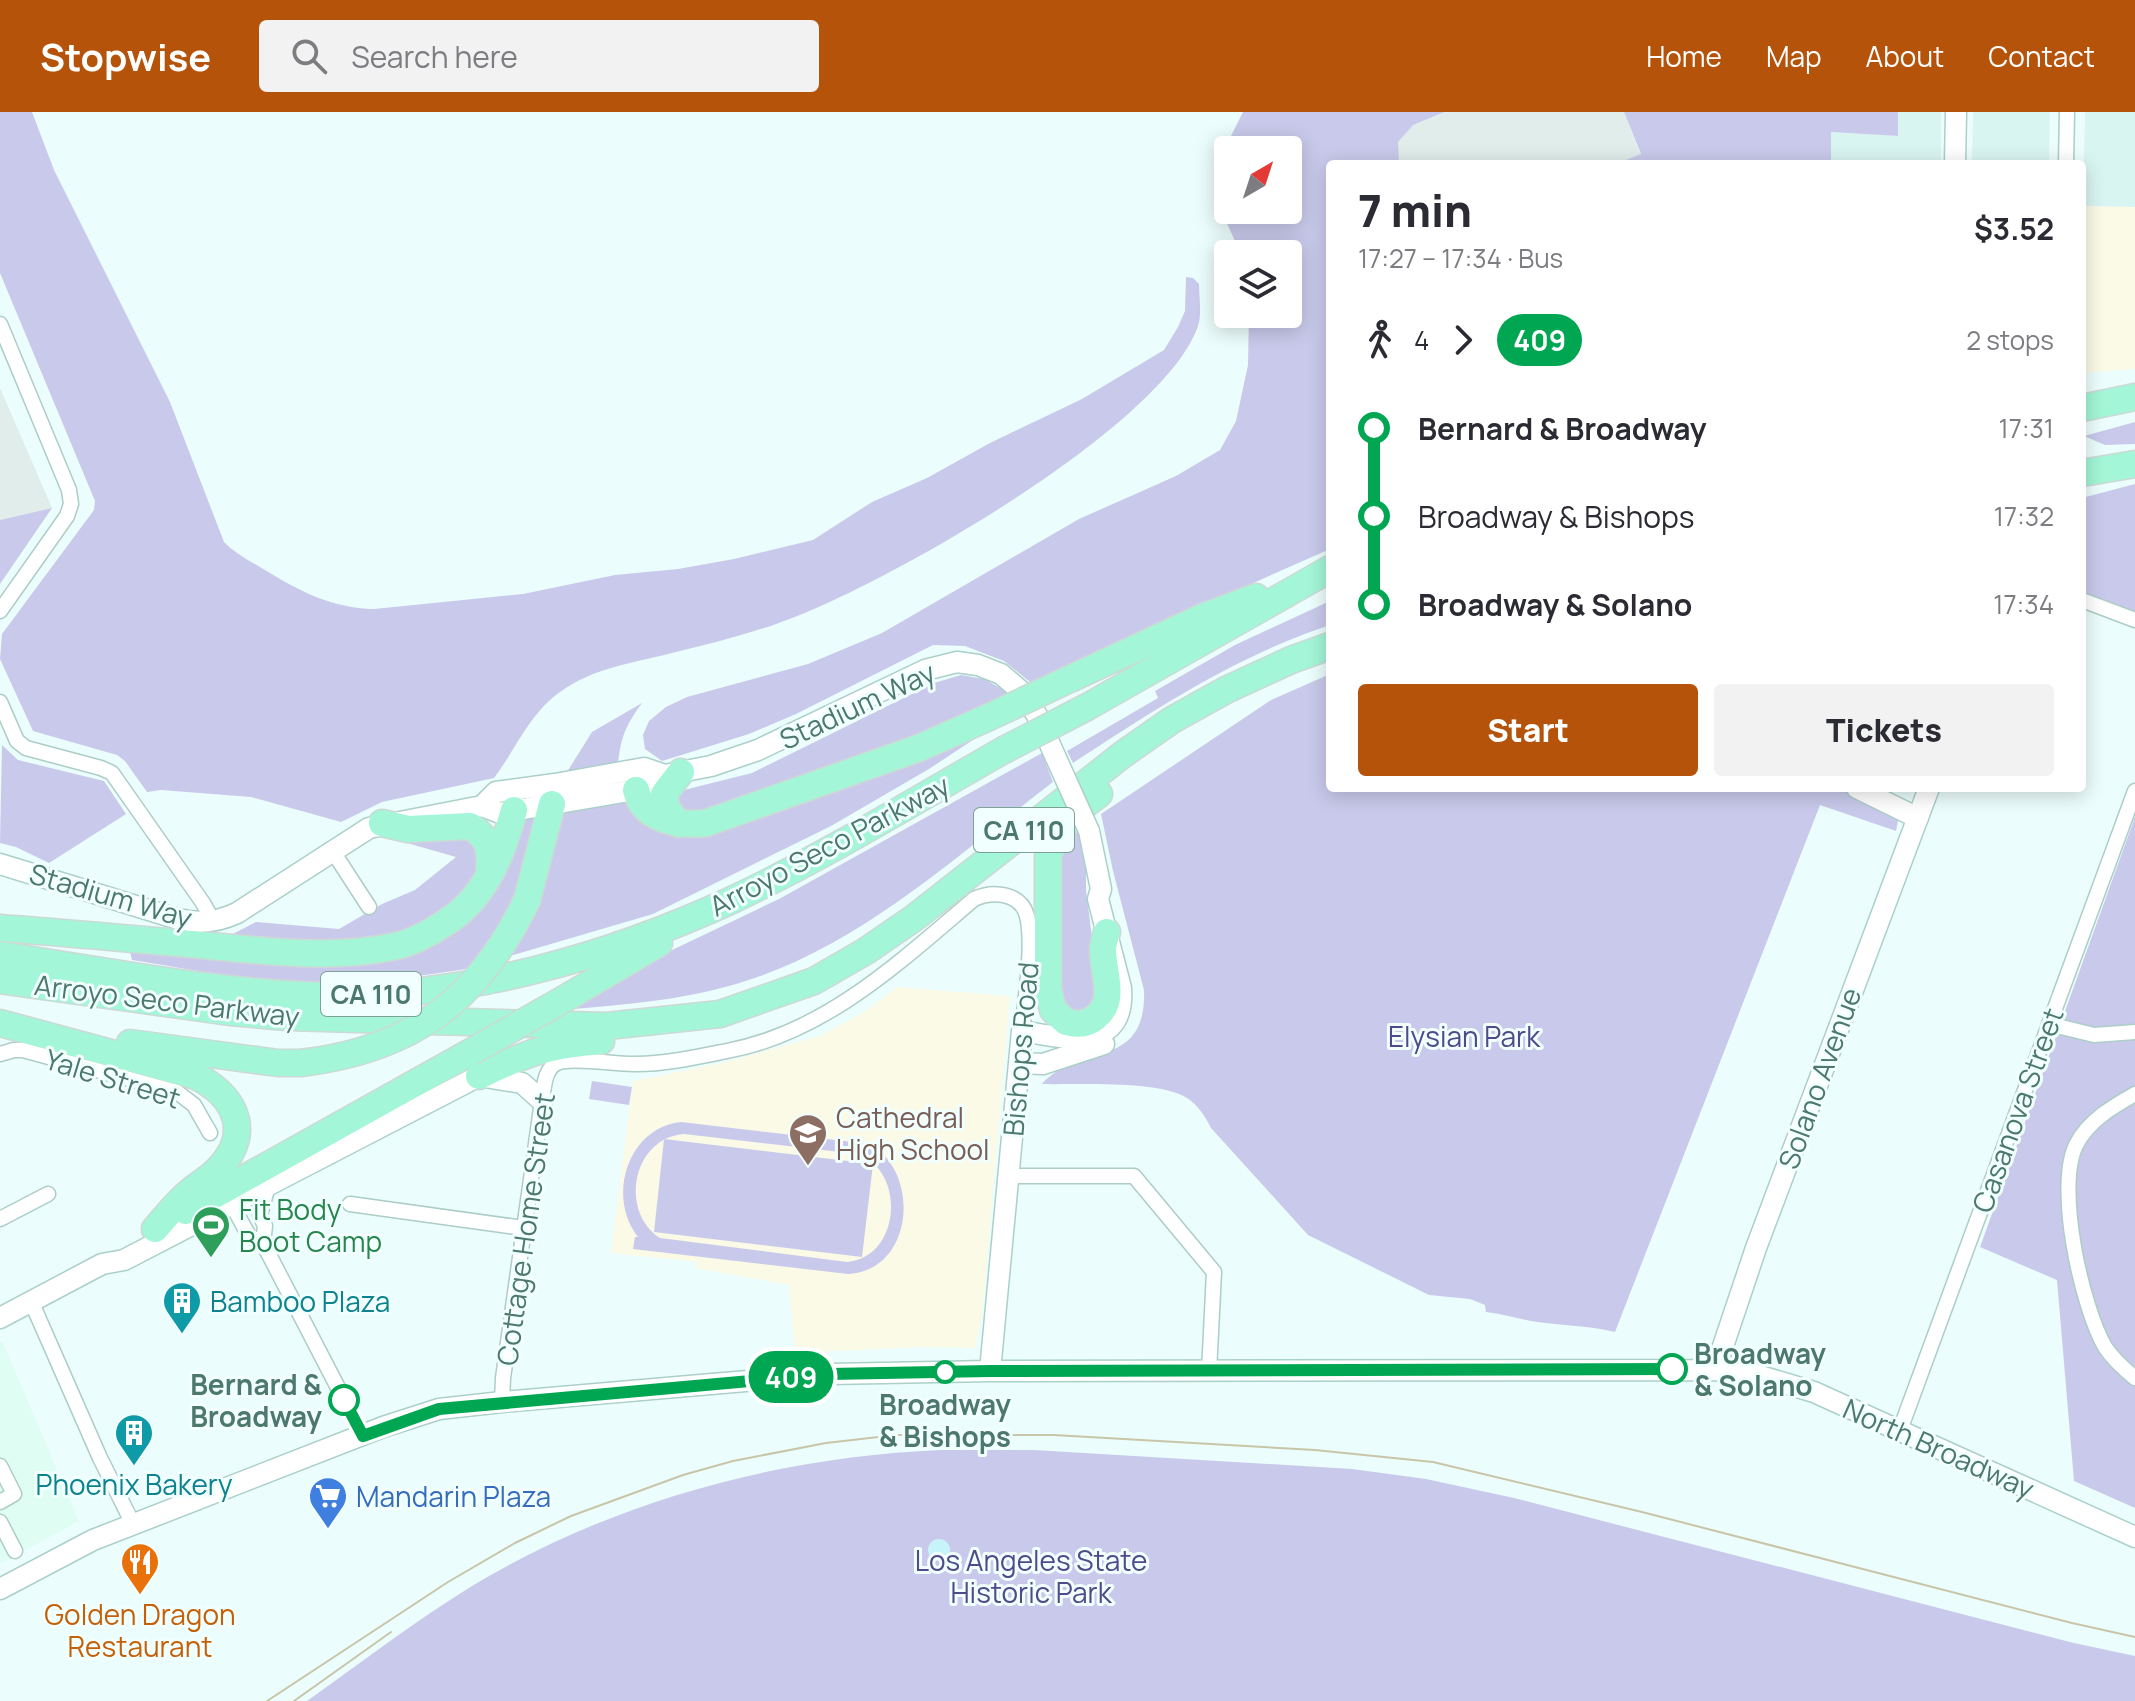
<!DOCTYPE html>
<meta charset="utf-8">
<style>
body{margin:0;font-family:Manrope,sans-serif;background:#f2f2f3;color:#2b2b33;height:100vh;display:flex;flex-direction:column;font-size:30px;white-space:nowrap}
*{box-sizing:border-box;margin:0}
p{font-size:26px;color:#7c7c81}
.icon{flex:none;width:44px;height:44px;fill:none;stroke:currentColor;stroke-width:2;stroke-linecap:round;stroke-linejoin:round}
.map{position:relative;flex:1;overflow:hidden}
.drawer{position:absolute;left:1326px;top:48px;width:760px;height:632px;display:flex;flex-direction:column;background:#fff;border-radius:8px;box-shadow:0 4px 20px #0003}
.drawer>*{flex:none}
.badge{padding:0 16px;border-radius:26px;font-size:28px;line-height:52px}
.needle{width:52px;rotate:39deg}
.fabs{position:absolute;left:1214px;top:24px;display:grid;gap:16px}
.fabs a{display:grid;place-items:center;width:88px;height:88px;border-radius:8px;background:#fff;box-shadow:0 4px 20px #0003;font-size:40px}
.map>.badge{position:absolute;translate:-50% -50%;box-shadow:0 0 0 4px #fff}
.legs{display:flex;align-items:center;gap:12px;height:88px;padding:0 32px;font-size:26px}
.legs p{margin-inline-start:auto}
.head{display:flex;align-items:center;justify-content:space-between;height:136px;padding:0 32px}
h1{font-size:44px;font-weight:800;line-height:60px}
.cta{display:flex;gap:16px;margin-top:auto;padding:16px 32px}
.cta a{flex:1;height:92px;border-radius:8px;background:#b45309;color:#fff;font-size:32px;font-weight:800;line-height:92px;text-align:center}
.cta a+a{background:#f2f2f3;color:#2b2b33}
ul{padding:0 32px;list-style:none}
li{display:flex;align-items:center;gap:28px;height:88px;font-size:30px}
li i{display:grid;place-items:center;width:12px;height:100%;margin:0 10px;background:currentColor}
li i::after{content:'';width:20px;height:20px;margin:-10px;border:6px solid;border-radius:50%;background:#fff}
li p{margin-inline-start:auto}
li:first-child i{background:linear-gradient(#0000 50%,currentColor 0)}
li:last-child i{background:linear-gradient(currentColor 50%,#0000 0)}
header{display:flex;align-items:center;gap:48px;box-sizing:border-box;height:112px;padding:0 40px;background:#b45309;color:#fff}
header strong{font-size:38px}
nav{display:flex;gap:44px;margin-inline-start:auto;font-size:28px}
.search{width:560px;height:72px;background:#f2f2f3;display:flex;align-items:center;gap:20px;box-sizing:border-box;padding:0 28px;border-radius:8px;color:#7c7c81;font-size:30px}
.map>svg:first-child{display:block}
.residential{fill:#d9f5f2}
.commercial{fill:#dffdf3}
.industrial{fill:#e0edea}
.education{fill:#fafae7}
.green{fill:#c9caeb;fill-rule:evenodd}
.sand{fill:#c7f4fb}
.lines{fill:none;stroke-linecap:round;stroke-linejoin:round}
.street-casing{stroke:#adcdc7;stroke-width:17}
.secondary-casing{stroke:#abd0c9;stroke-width:23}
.highway-casing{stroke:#cdd9d6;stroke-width:29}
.street{stroke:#fff;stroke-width:14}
.secondary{stroke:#fff;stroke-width:20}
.highway{stroke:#a3f6d7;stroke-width:26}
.tram{stroke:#c8c5a8;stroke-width:2}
.secondary-bridge-casing{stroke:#abd0c9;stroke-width:23;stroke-linecap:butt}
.highway-bridge-casing{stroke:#cdd9d6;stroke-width:29;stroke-linecap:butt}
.secondary-bridge{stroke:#fff;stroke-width:20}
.highway-bridge{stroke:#a3f6d7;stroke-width:26}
.line-1-casing{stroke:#fff;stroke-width:18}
.line-1{stroke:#00a651;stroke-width:12}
.stop-1-dot{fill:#fff;stroke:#00a651;stroke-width:4}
.labels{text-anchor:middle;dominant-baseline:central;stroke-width:6;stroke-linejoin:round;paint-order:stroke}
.shield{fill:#f2ffff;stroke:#7ea199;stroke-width:2}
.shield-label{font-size:26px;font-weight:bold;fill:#4d796d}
.street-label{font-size:28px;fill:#4d796d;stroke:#f2ffff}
.park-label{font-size:28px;fill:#4f4a8b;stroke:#f2ffff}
.education-label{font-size:28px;fill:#785e54;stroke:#f2ffff;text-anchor:start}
.leisure-label{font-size:28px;fill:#27864d;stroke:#f2ffff;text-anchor:start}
.culture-label{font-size:28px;fill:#0d838f;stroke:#f2ffff;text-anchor:start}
.stop-label{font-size:28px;font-weight:bold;fill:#4d796d;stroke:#f2ffff;text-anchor:start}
.shop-label{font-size:28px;fill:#366cbe;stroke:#f2ffff;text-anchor:start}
.food-label{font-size:28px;fill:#c56008;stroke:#f2ffff}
</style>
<header>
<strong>Stopwise</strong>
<div class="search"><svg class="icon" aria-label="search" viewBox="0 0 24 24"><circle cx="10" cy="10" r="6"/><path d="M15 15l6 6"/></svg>Search here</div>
<nav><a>Home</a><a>Map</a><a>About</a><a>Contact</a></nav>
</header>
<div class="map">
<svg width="2135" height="1589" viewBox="0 0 2135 1589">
<rect width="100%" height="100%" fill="#ebfdfc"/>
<path class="residential" d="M1898 0H1941V52H1831L1830 20 1897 24Z
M1973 0H2050L2049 52H1972Z
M2085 0H2135V95L2083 94Z"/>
<path class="commercial" d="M2 1229 79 1409 0 1452V1230Z"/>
<path class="industrial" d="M1321 0H1624L1644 52H1341Z
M0 276 52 396 0 408Z"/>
<path class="education" d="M2083 94 2135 95V257L2082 261Z
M897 875 1010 884 982 1203 975 1236 919 1235 795 1241 789 1173 696 1156 697 1150 611 1141 633 969 726 950 820 924 867 898Z"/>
<path class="green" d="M0 0H32L54 58 170 290 224 430C236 442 250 449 265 458 301 480 332 496 374 497L523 482 615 463 678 457 734 447 813 428 872 390 927 366 990 331 1082 287 1164 238 1178 215 1185 199 1186 165 1193 166 1199 172C1199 185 1202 202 1198 214 1163 316 880 476 779 511 742 524 705 533 668 542 631 551 591 557 560 580 529 602 516 637 494 666L382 690 341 710 251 685 161 678 147 680 125 649 117 643 33 619 0 547 2 522 94 398 95 389 0 161Z
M1243 0H1444L1413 13 1398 30 1399 52H1330V437L1030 570 1004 549 965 534 933 533 796 602 749 622 662 649 645 637 643 623 649 609 666 595 687 585 808 552 882 521 1079 407 1176 364 1220 338 1236 309 1248 253 1249 202H1288V142H1241L1219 94 1228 41V98H1288V38H1229L1231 24Z
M1624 0H1898V24L1831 20V52H1616L1641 42Z
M2135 310V332L2105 333 2084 324Z
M2135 372V501L2082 479V386Z
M52 396 0 472V408Z
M1330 489V513C1236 544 1155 597 1073 651L1067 639 1158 586 1155 579 1235 533Z
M1330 562V676H1847L1863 690 1899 704 1896 719 1820 693 1615 1220C1587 1213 1559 1214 1531 1209 1515 1206 1502 1202 1486 1200L1485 1193 1470 1187 1429 1183 1308 1123 1211 1016C1205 1004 1198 993 1187 986 1159 968 1077 973 1042 972 1078 931 1147 959 1144 878L1113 759 1101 702 1271 588Z
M961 563 984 567 1011 582 983 600 710 700C691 702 684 706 676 685L684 678 752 661 934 571Z
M642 591C626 613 621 624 618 652L567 660 592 620Z
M991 616 929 657 831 714 653 802 510 844 536 791 562 699 630 687 675 721Z
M2 633 18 648 104 669 126 702 49 751 16 735 0 731Z
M1042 641 1053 670C955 745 857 837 736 872 679 889 619 893 561 898L630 858 779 787Z
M530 701 538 709 511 794 472 856C422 864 372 871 320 871 258 871 194 858 132 848L129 835 438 828 521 705Z
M2135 705V1396L2074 1369 2057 1168 1980 1135Z
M1075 712 1086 737V778L1100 889 1089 902H1073L1063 893 1060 876C1059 834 1047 743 1075 712Z
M473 722 485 749C476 761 468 778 456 788 395 844 302 824 227 825L256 810 339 817 382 792 415 778 456 745 386 725Z
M592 969 632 975 629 993 589 987Z
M681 1010 870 1032C922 1062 913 1159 848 1162L633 1137 635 1125H638C606 1085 628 1015 681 1010ZM684 1022 858 1042C907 1060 900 1146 847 1150L660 1126C619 1100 632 1026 684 1022Z
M664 1027 873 1052 862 1145 654 1120Z
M941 1338H1034L1352 1357 1426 1367 1514 1386 2074 1531 2135 1544V1589H307C362 1550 415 1509 472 1474 613 1389 778 1345 941 1338Z"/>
<path class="sand" d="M928 1438a11 11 0 1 1 22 0a11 11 0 1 1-22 0Z"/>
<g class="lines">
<g class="street-casing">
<path id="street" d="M2066 52 2067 0
M0 212 69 378 71 392 67 404 0 499
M2082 488 2135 508
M0 590 17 629 26 636 101 656 112 661 203 791 213 809
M332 738 369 795
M2049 912 2094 923 2135 920
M0 942 14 938H23L177 980 194 993 210 1021
M2135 982C2112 995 2088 1009 2076 1033 2055 1076 2082 1195 2105 1235 2113 1247 2124 1257 2135 1266
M1009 1064H1134L1214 1160 1209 1260
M268 1074 260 1103 265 1114 263 1131 363 1324
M350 1092 523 1116
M232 1093 249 1124 263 1131
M0 1107 48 1082
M31 1189 100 1346 133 1412
M502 1290 503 1266 542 989C544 976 544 957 557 951 571 944 618 953 636 952 666 952 697 945 727 939 825 921 901 849 974 787 993 778 1021 781 1027 804 1034 833 1025 889 1022 919
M1900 1318 2135 679
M0 1354 14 1382 0 1390
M0 1410 15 1439"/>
</g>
<g class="secondary-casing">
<path id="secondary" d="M1955 52 1956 0
M1857 676 1918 706
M482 694 496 680 555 672 644 656 665 663
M0 752 178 807C198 812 218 810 237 801L369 716 482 694 500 701 647 676 665 663 711 654 758 638 925 558 957 550 978 553 1001 562 1022 580 1038 605 1056 646
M1019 951 1043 952 1104 932
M0 1206 102 1152 124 1148 479 964 522 971 542 989
M1715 1258 1756 1136 1929 676
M990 1259 1022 919C1063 926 1126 942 1121 876L1098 787 1101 777 1089 719
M0 1477 93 1428 383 1315 439 1297 502 1290 829 1262 990 1259 1715 1258 1757 1263 1814 1280 2135 1425"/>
</g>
<g class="highway-casing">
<path id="highway" d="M2082 296 2135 285
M2082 361 2135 352
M1072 566 1203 505 1256 485
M1087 595 1330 457
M636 678C643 709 681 714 706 711L919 636 987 606
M1099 682C1077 698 1054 717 1048 745V877L1053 898 1066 910C1077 913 1087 913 1096 905 1117 888 1103 861 1103 838 1103 832 1105 826 1107 820
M382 711 408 717 470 714C490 726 491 739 489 761
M679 712 667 697 664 682 681 660
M527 788 552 692
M0 816C67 821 134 827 201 833 264 839 334 848 396 834 415 830 435 818 451 807 487 782 503 739 514 698
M0 843C109 859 220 882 330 884 468 885 608 845 732 788 825 744 913 690 1002 639
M0 868 230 900 287 905 607 914 720 902 814 869 866 839 914 806 1122 643 1172 608 1226 578 1291 548 1330 534
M571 883 659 831
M0 911 196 964C240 987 253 1026 213 1062 204 1070 193 1076 184 1085 174 1094 165 1106 155 1117
M130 931 278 951H301
M479 964C526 941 548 933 601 929
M186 1099 471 940"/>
</g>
<use href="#street" class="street"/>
<use href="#secondary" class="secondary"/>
<use href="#highway" class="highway"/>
<path class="tram" d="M267 1589 448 1470 515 1431 571 1404 683 1363 733 1349 826 1331 896 1323H1054L1315 1338 1433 1350 1642 1400 2072 1511 2135 1525
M294 1589 391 1520"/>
<g class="secondary-bridge-casing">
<path id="secondary-bridge" d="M1056 646 1089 719"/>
</g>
<g class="highway-bridge-casing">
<path id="highway-bridge" d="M987 606 1072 566
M1002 639 1087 595
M471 940 571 883
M301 951C412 938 479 888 527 788"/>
</g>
<use href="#secondary-bridge" class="secondary-bridge"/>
<use href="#highway-bridge" class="highway-bridge"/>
</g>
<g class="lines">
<g class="line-1-casing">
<path id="line-1" d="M344 1288 363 1324 439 1297 829 1262 990 1259 1672 1257"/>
</g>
<use href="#line-1" class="line-1"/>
</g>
<defs>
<g id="school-pin" transform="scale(2)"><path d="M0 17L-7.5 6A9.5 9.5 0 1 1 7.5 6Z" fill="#8d6e63" stroke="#f2ffff"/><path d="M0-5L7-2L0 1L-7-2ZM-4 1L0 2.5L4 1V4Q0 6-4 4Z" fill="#fff"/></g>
<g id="stadium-pin" transform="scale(2)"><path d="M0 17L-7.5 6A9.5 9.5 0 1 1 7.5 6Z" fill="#2e9e5b" stroke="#f2ffff"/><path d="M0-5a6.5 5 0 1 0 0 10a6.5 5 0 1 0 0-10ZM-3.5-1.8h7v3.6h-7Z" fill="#fff"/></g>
<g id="building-pin" transform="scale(2)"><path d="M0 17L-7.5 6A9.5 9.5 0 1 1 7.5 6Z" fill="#0f9aa8" stroke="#f2ffff"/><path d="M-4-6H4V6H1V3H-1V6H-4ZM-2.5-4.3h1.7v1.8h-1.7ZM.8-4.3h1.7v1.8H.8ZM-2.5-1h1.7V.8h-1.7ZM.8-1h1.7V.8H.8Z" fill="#fff"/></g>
<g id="supermarket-pin" transform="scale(2)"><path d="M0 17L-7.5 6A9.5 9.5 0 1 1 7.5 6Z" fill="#3f7fe0" stroke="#f2ffff"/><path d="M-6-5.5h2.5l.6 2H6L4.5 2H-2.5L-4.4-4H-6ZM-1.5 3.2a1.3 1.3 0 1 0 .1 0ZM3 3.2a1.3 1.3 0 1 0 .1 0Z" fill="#fff"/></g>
<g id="restaurant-pin" transform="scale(2)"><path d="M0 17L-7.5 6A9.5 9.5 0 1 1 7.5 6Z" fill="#e8710a" stroke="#f2ffff"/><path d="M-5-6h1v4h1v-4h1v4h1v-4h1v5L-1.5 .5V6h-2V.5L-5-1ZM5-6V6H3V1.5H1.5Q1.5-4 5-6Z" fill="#fff"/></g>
</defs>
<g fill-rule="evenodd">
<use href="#school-pin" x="808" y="1021"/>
<use href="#stadium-pin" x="211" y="1113"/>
<use href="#building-pin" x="182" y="1189"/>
<use href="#building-pin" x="134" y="1321"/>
<use href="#supermarket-pin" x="328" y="1384"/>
<use href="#restaurant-pin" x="140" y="1450"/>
</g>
<g class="stop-1-dot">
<circle cx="1672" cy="1257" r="14"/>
<circle cx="945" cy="1260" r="10"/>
<circle cx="344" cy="1288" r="14"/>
</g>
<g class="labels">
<g class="shield">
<rect x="974" y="696" width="100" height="44" rx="6"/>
<rect x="321" y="860" width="100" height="44" rx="6"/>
</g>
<g class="shield-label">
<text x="1024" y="718">CA 110</text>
<text x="371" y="882">CA 110</text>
</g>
<g class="street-label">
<text transform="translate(857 593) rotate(-25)">Stadium Way</text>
<text transform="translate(829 733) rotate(-28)">Arroyo Seco Parkway</text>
<text transform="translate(111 783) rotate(16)">Stadium Way</text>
<text transform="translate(167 888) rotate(7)">Arroyo Seco Parkway</text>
<text transform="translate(1020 937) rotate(-85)">Bishops Road</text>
<text transform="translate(113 966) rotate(17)">Yale Street</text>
<text transform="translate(1819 966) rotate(-70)">Solano Avenue</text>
<text transform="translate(2017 998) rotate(-70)">Casanova Street</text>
<text transform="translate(525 1117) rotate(-82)">Cottage Home Street</text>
<text transform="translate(1939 1336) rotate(24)">North Broadway</text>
</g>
<g class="park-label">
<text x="1464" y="924">Elysian Park</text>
<text x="1031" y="1448">Los Angeles State<tspan x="1031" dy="32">Historic Park</tspan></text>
</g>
<g class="education-label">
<text x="836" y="1005">Cathedral<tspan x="836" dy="32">High School</tspan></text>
</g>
<g class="leisure-label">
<text x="239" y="1097">Fit Body<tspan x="239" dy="32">Boot Camp</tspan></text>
</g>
<g class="culture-label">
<text x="210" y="1189">Bamboo Plaza</text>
<text x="134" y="1372" text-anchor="middle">Phoenix Bakery</text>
</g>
<g class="stop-label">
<text x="1694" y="1241">Broadway<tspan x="1694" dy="32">&amp; Solano</tspan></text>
<text x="322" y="1272" text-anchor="end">Bernard &amp;<tspan x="322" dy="32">Broadway</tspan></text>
<text x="945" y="1292" text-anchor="middle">Broadway<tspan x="945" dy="32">&amp; Bishops</tspan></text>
</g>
<g class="shop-label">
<text x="356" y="1384">Mandarin Plaza</text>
</g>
<g class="food-label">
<text x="140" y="1502">Golden Dragon<tspan x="140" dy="32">Restaurant</tspan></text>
</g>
</g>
</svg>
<div class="fabs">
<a><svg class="needle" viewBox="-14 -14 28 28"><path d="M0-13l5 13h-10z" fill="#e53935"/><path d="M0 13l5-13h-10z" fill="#7c7c81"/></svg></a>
<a><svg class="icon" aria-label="layers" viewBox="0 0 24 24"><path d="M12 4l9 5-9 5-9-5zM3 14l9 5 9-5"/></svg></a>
</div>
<b class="badge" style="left:791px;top:1265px;background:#00a651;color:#fff">409</b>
<section class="drawer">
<div class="head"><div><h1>7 min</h1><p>17:27 – 17:34 · Bus</p></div><b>$3.52</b></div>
<div class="legs"><svg class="icon" aria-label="walk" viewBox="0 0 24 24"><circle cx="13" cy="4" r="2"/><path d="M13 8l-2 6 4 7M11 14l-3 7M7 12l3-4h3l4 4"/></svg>4<svg class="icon" aria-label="forward" viewBox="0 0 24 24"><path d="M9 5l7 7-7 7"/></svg><b class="badge" style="background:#00a651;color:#fff">409</b><p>2 stops</p></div>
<ul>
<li><i style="color:#00a651"></i><b>Bernard &amp; Broadway</b><p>17:31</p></li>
<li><i style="color:#00a651"></i><span>Broadway &amp; Bishops</span><p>17:32</p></li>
<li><i style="color:#00a651"></i><b>Broadway &amp; Solano</b><p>17:34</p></li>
</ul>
<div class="cta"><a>Start</a><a>Tickets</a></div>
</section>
</div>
